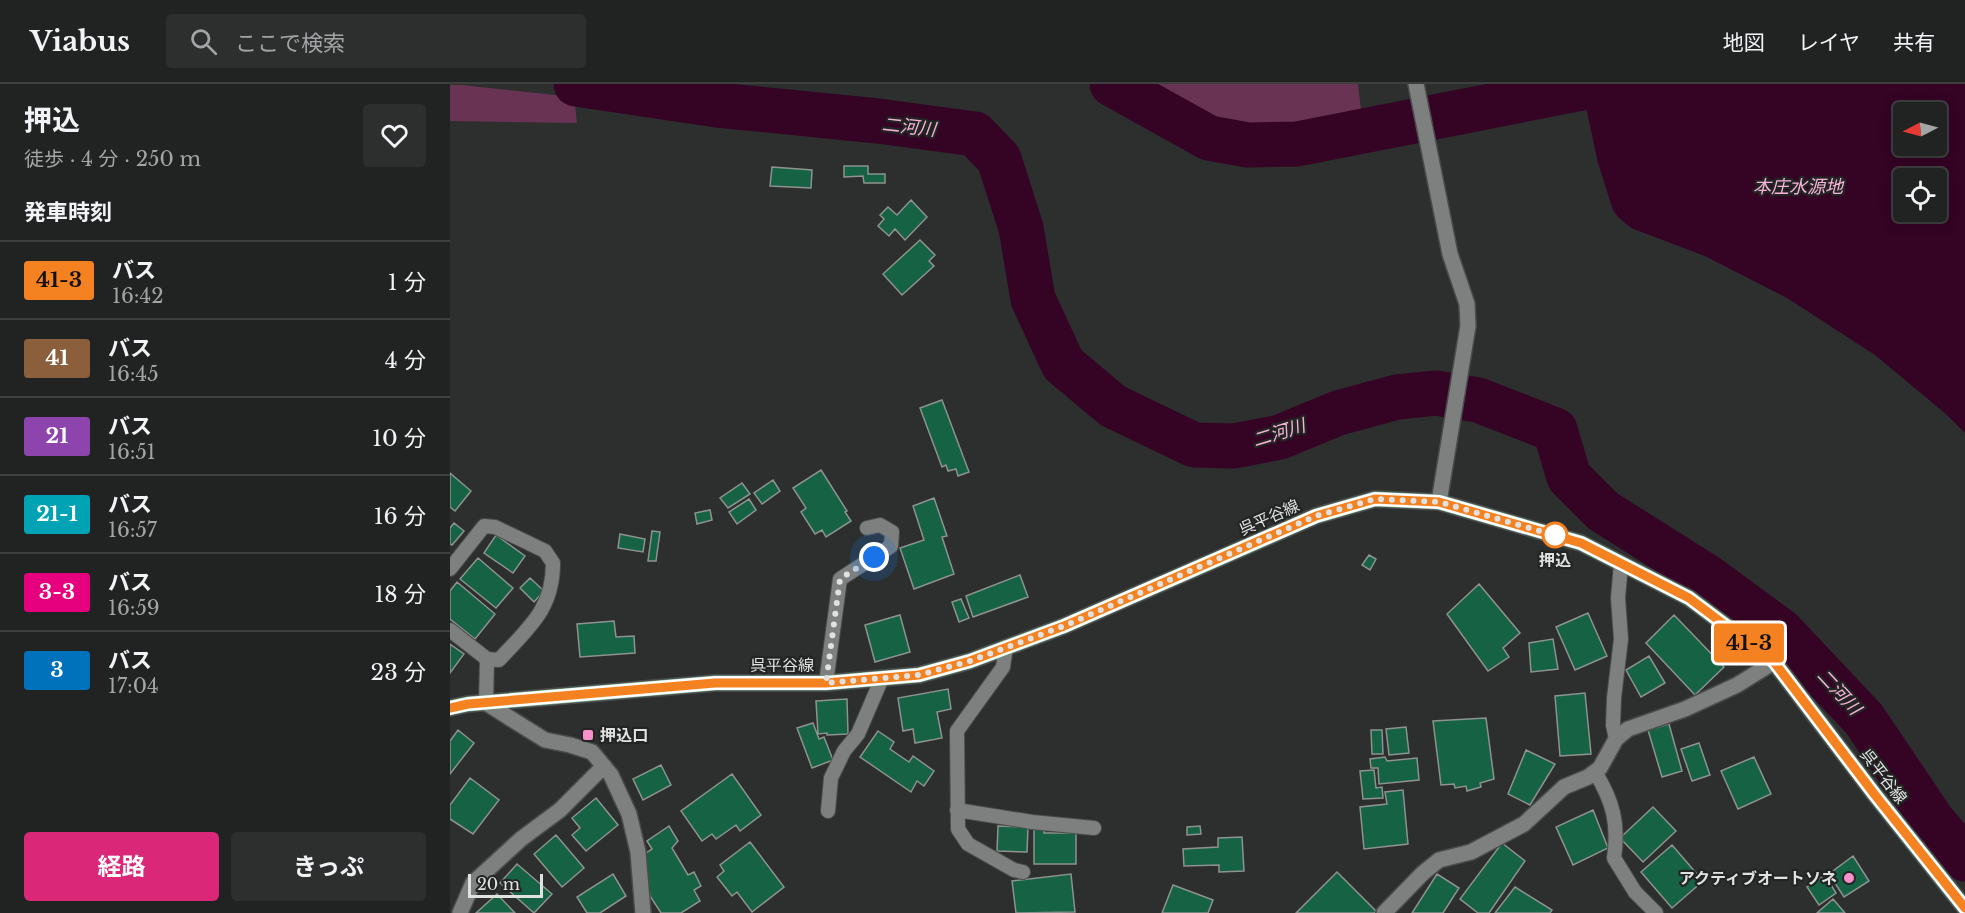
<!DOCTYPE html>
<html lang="ja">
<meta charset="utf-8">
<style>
body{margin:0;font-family:"Libre Baskerville","Noto Sans JP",serif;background:#2d2f2f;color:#f1f3f6;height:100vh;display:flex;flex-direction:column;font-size:22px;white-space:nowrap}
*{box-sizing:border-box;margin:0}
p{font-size:20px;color:#a2a4a5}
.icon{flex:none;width:33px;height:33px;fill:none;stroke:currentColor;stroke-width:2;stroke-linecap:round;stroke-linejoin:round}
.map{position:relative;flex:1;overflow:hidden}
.side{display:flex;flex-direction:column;background:#212322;width:450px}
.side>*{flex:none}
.badge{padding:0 12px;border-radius:4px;font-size:21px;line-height:39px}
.needle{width:39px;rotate:264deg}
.controls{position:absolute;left:1443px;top:18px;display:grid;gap:12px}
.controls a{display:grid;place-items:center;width:54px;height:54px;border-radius:6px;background:#212322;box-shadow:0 3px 15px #0003,0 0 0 2px #3e4040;font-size:30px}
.scale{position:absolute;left:18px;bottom:15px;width:75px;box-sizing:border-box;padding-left:6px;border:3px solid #e0e2e1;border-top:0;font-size:16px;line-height:21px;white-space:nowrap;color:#e0e2e1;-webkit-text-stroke:4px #222524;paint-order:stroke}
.you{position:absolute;width:30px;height:30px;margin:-15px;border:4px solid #fff;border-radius:50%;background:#1a73e8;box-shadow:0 0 0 9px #1a73e833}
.map>.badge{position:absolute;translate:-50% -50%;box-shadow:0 0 0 3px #fff}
h2{padding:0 24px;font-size:22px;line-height:54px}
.round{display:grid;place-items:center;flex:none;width:63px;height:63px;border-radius:6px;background:#2d2f2f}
.head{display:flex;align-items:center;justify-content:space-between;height:102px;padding:0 24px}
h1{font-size:28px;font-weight:700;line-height:45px}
.button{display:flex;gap:12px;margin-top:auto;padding:12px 24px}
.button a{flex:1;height:69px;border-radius:6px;background:#db2777;color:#fff;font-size:24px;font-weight:700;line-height:69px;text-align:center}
.button a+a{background:#2d2f2f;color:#f1f3f6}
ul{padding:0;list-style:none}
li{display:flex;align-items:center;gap:18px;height:78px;padding:0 24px;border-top:2px solid #3e4040}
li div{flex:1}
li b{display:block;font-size:22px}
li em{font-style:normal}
li .badge{min-width:66px;font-weight:700;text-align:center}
header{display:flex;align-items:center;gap:36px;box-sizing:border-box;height:84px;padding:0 30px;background:#212322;border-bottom:2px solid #3e4040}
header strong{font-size:28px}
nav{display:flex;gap:33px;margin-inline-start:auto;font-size:21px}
.search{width:420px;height:54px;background:#2d2f2f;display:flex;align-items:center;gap:15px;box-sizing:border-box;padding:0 21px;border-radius:6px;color:#a2a4a5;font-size:22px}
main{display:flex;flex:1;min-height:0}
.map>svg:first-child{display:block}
.green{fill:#693353}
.water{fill:#350324;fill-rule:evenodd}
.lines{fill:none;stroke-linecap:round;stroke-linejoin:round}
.river{stroke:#350324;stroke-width:45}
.building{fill:#166245;stroke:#8e9290;stroke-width:1.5}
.lane-casing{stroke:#4a4c4b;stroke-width:16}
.street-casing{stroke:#4a4c4b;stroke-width:18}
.secondary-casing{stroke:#4a4c4b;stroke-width:18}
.primary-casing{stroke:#4a4c4b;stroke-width:18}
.lane{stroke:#7d807e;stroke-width:14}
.street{stroke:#7d807e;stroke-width:15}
.secondary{stroke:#7d807e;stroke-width:15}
.primary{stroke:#69a388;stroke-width:15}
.line-casing{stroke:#fff;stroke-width:14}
.line{stroke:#f58220;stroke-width:9}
.walk{stroke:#e0e2e1;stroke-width:6;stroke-dasharray:0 10.8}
.stop-dot{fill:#fff;stroke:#f58220;stroke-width:3}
.poi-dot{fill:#f890cc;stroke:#222524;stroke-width:2}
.labels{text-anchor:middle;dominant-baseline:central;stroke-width:4.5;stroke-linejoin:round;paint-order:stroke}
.street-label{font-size:16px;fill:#e0e2e1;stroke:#222524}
.stop-label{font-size:16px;font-weight:bold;fill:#e0e2e1;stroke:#222524}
.poi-label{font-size:16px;font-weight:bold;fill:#e0e2e1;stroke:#222524;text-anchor:start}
.water-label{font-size:18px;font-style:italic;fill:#f8b2d8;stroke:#222524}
</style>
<header>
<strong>Viabus</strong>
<div class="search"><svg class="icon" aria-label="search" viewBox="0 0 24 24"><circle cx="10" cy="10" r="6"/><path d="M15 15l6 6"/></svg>ここで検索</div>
<nav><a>地図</a><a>レイヤ</a><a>共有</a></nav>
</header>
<main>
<section class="side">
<div class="head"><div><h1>押込</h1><p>徒歩 · 4 分 · 250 m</p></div><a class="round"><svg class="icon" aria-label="heart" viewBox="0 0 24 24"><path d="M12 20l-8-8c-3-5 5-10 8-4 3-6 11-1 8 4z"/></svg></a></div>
<h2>発車時刻</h2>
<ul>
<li><span class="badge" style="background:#f58220;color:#111">41-3</span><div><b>バス</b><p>16:42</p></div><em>1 分</em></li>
<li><span class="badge" style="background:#8b5e3c;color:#fff">41</span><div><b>バス</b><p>16:45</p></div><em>4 分</em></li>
<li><span class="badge" style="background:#8e44ad;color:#fff">21</span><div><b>バス</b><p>16:51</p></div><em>10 分</em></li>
<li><span class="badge" style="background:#00a3b4;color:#fff">21-1</span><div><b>バス</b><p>16:57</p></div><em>16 分</em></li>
<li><span class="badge" style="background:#e6007e;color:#fff">3-3</span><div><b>バス</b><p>16:59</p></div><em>18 分</em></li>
<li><span class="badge" style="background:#0072bc;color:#fff">3</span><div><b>バス</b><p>17:04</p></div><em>23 分</em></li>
</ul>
<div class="button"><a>経路</a><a>きっぷ</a></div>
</section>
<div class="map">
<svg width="1515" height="829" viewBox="0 0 1515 829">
<rect width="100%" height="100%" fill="#2c2f2e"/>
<path class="green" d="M693 0H908L911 26 817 47 763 38Z
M0 1H12L124 13 127 39 0 37Z"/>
<path class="water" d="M1131 0H1515V349L1496 330 1425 271 1337 214 1255 172 1181 144 1168 133 1163 126 1148 79ZM1454 28H1486V62H1454ZM1454 94H1486V128H1454Z"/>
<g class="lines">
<path class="river" d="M126 0 267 21 428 37 525 50 549 75 571 144 583 215 613 280 663 322 744 361 784 362 830 353 888 329 947 313 986 309 1028 316 1105 346 1119 393 1153 427 1256 492 1331 547 1414 635 1482 736 1515 775
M662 0 759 54 798 61 847 60 1132 4"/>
</g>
<path class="building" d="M394 82H418V90H435V99H414L413 92 394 93Z
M322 83 362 86 361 104 320 102Z
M461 116 477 133 455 156 445 145 439 152 428 142 434 135 430 131 438 123 447 131Z
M470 156 485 171 479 177 484 182 452 211 433 190Z
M492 316 519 388 508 392 506 385 498 387 496 381 492 383 470 324Z
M371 386 397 427 395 428 401 437 376 453 372 446 365 450 351 428 356 424 343 404Z
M0 389 21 407 5 427 0 423Z
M323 396 330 407 312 420 304 409Z
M292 399 300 410 278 424 270 414Z
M484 414 497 452 492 453 504 490 464 505 450 464 474 456 463 422Z
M299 415 306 426 287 440 279 428Z
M260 426 262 436 247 440 245 429Z
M4 439 14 447 2 461 0 460V444Z
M202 447 210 448 206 477H198Z
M170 450 195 455 193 468 168 464Z
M46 451 75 472 63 489 34 469Z
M919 471 926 475 920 486 912 481Z
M28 474 63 504 46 524 10 495Z
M570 491 578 513 523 533 516 512Z
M80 494 94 507 84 518 70 504Z
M7 498 45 530 25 555 0 535V507Z
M1029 500 1070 549 1053 564 1059 573 1038 587 997 530Z
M511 515 519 534 509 538 502 518Z
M1138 529 1157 572 1125 586 1106 543Z
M450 531 460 568 425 578 415 541Z
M1224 531 1274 583 1245 611 1196 559Z
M164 537 166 553 184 552 185 569 130 573 127 540Z
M1103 555 1108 585 1081 588 1079 559Z
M0 560 14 570 0 589Z
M1199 572 1215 599 1191 613 1176 586Z
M498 605 501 625 487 628 492 654 465 659 463 645 453 647 448 614Z
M1135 609 1141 670 1110 672 1105 612Z
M397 615 398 650 377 651V649L368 650 366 617Z
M1036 634 1044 695 1030 699 1031 703 1017 707 1016 702 1005 704 1004 700 991 701 983 637Z
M363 639 369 655 374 653 383 676 362 684 347 644Z
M1219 640 1232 687 1212 693 1198 646Z
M956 643 959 669 939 671 936 645Z
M8 646 24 659 0 690V657Z
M921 646H932L933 670H922Z
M428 647 444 658 440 665 459 678 463 672 484 687 474 702 467 697 461 708 410 673Z
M1249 659 1260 691 1242 697 1231 665Z
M1076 666 1105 680 1080 721 1058 710Z
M935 673 937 677 967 674 969 696 929 700 928 684H921L920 675Z
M1304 673 1321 710 1288 725 1271 687Z
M211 681 221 701 193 716 183 695Z
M924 686 926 704 932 703 933 714 913 715 910 687Z
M282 690 311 731 290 747 286 741 266 755 262 750 252 757 231 727Z
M20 694 49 716 23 750 0 735V721Z
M953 706 958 760 914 765 910 723 937 720 935 708Z
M146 714 168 741 136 767 122 751 130 744 122 734Z
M1203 723 1226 747 1193 778 1170 754Z
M1143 726 1158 764 1123 781 1106 743Z
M219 742 228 757 222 764 238 791 244 788 251 802 244 806 250 817 231 829H211L200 812 193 771 202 765 197 757Z
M548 742 578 743 577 768 547 767Z
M750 742 751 750 737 751V743Z
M584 744H595L594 749H626V780H584Z
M106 751 134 784 112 803 84 770Z
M792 753 794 787 769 788V781L734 782 733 765 768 763V754Z
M300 758 334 803 302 828 287 808 282 812 267 793 274 787 270 781Z
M1052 759 1075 777 1039 829H1028L1010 815Z
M1222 761 1253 797 1222 824 1191 788Z
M1403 772 1419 797 1394 813 1379 790Z
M67 780 102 810 84 829 50 799Z
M887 788 926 827 924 829H846Z
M163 790 176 812 150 829H137L127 813Z
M621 790 625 828 566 829 562 797Z
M987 790 1009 804 993 829H962Z
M1375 791 1386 809 1369 821 1357 803Z
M723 801 763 816 758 829H712Z
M1065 803 1102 826 1100 829H1045Z
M47 810 65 829H26Z
M1383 815 1395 829H1367Z"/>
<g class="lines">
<g class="lane-casing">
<path id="lane" d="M0 485 34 442 45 443 95 467 103 479C103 526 78 544 49 576L37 575 0 546
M556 563 553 583 507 647 508 745 518 760 564 786 573 788
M376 599 390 495 441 462 442 448 430 441 417 444
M36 619 37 575
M1166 655 1163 641 1164 614 1171 555 1168 514 1171 480
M1145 688C1163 717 1169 740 1164 774L1185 808 1206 829
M507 726 582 738 644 744
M378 727 381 694 394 667 408 650 432 594"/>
</g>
<g class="street-casing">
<path id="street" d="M36 619 95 656 120 661 142 668 161 691 179 730 188 768 193 829
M10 829 23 799 71 755 110 726 154 682
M934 829 973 789 989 776 1021 768 1074 740 1114 703 1138 693 1150 684 1166 655 1178 645 1235 625 1287 601 1324 578"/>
</g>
<g class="secondary-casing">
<path id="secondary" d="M966 0 1000 170 1017 220 1018 242 989 418"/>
</g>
<g class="primary-casing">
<path id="primary" d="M0 624 18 620 265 599H376L469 591 520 577 614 542 866 432 925 415 989 418 1131 459 1239 514 1324 578 1425 711 1515 824"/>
</g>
<use href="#lane" class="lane"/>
<use href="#street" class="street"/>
<use href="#secondary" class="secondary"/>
<use href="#primary" class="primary"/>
</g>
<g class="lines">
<g class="line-casing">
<path id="line" d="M0 624 18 620 265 599H376L469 591 520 577 614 542 866 432 925 415 989 418 1131 459 1239 514 1324 578 1425 711 1515 824"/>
</g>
<use href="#line" class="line"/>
<path class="walk" d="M424 473 390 495 376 599 469 591 520 577 614 542 866 432 925 415 989 418 1111 453 1105 451"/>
</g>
<circle class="stop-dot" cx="1105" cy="451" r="12"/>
<g class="poi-dot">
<rect x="132" y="645" width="12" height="12" rx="3"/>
<circle cx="1399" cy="794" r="6"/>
</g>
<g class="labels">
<g class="street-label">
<text transform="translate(819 433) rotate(-24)">呉平谷線</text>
<text x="332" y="581">呉平谷線</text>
<text transform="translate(1434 692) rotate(52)">呉平谷線</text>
</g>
<g class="stop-label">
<text x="1105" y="476">押込</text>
</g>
<g class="poi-label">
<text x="150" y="651">押込口</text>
<text x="1387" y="794" text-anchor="end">アクティブオートソネ</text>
</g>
<g class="water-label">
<text transform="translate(459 43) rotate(6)">二河川</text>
<text x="1348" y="103">本庄水源地</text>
<text transform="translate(829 349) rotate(-17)">二河川</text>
<text transform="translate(1389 608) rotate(47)">二河川</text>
</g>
</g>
</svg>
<div class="controls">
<a><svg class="needle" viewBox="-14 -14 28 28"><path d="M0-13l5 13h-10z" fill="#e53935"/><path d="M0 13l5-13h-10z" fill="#a2a4a5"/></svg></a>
<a><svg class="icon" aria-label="locate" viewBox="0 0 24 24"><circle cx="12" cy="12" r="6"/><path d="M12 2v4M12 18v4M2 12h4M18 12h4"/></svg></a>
</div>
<div class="scale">20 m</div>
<div class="you" style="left:424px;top:473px"></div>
<b class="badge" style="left:1299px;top:559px;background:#f58220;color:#111">41-3</b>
</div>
</main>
